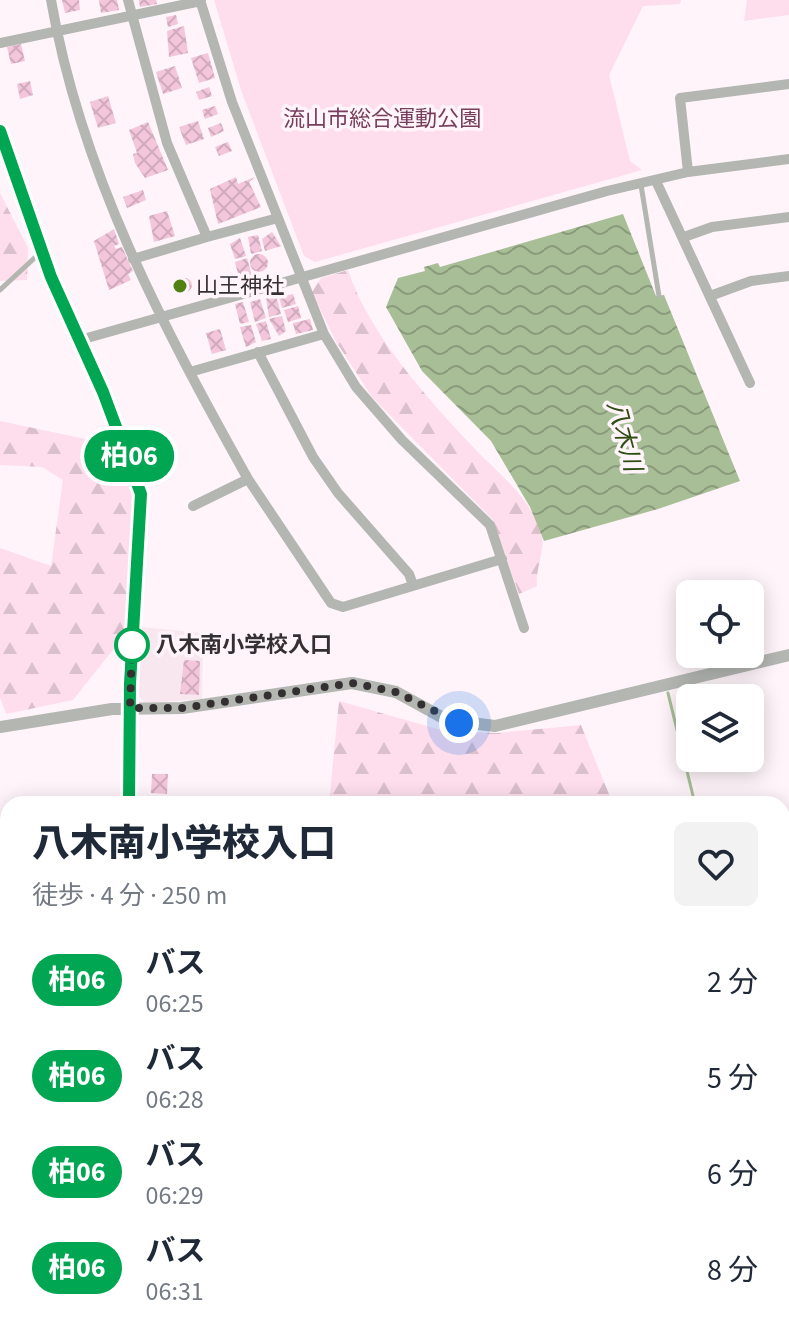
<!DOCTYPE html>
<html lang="ja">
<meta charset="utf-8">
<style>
body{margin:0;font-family:"Source Sans 3","Noto Sans JP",sans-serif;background:#f2f2f3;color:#1f2937;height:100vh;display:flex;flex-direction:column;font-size:30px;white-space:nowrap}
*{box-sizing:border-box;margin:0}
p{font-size:26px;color:#747a83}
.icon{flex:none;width:44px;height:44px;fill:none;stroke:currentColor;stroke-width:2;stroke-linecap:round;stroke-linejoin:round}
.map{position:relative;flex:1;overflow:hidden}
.panel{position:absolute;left:0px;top:796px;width:790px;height:536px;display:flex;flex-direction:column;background:#fff;border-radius:24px 24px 0 0;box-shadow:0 4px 20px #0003}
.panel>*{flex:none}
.badge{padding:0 16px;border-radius:26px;font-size:28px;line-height:52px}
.tools{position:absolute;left:676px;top:580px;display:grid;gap:16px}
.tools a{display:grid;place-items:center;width:88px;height:88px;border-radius:12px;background:#fff;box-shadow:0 4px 20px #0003;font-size:40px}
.you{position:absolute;width:40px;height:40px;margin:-20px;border:6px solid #fff;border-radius:50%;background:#1a73e8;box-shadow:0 0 0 12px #1a73e833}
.map>.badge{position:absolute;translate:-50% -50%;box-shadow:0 0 0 4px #fff}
.round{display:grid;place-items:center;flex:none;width:84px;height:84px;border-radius:12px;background:#f2f2f3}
.summary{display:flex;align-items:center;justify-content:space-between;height:136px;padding:0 32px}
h1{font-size:38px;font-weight:800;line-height:60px}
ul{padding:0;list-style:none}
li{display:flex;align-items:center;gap:24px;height:96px;padding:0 32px}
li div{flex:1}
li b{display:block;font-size:30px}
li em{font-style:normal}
li .badge{min-width:88px;font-weight:700;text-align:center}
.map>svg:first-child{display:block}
.built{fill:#f9e7ef}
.forest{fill:url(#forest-firs)}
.green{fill:#fedeed}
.water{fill:url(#water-waves)}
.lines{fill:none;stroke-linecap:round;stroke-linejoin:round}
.stream{stroke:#a8be97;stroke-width:3}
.building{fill:url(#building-cross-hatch)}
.service{stroke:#b4b6b2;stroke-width:5}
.minor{stroke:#b4b6b2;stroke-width:10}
.tertiary{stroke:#b4b6b2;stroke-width:12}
.line-casing{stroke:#fff;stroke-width:18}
.line{stroke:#00a651;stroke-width:12}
.walk{stroke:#343032;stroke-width:8;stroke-dasharray:0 14.4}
.poi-dot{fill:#508112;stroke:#fef4f9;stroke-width:3}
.stop-dot{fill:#fff;stroke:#00a651;stroke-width:4}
.labels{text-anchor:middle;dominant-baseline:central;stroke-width:7;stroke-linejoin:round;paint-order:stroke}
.park-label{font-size:22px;fill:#773e5d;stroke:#fef4f9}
.poi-label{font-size:22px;fill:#343032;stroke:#fef4f9;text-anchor:start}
.stop-label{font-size:22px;font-weight:bold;fill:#343032;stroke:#fef4f9;text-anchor:start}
.water-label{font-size:24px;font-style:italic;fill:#304c13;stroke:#fef4f9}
</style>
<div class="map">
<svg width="789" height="1332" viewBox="0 0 789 1332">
<defs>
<pattern id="forest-firs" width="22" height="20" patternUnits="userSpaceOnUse" patternTransform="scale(2)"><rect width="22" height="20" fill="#fedeed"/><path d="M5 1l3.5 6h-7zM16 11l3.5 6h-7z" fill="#dabfcc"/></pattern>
<pattern id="water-waves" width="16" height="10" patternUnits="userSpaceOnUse" patternTransform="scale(2)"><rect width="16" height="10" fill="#a8be97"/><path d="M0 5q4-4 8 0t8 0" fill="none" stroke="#8a9b7c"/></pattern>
<pattern id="building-cross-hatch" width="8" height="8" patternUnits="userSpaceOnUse" patternTransform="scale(2)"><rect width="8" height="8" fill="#f3c6dc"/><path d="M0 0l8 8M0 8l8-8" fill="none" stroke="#d1aabd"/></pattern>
</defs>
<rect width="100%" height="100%" fill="#fef4f9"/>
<path class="built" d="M142 627 202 633 208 645 203 648 202 699 145 703 139 696Z
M44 1324H246L225 1332H40Z"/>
<path class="forest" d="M0 193 28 248 27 280 0 281Z
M348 270C369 334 427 398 472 446 498 474 534 499 542 538 545 550 535 570 537 586L519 594 493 520 372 397 335 340 312 292 321 278Z
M0 421 114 445 136 506 124 636 73 700 6 714 0 697V548L51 566 63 480 42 467 0 465Z
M339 701 448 732 499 733 581 725 613 804H329Z
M401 1324H535L556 1332H348Z
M596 1324H654L683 1332H614Z"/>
<path class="green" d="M214 0H681L680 4 643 6 609 75 630 161 642 170 315 262 304 256 242 93Z
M747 0H789V15L744 21Z
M0 1115 8 1117V1209H0Z"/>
<path class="water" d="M623 214 656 296 664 295 740 481 658 509 544 541 530 507 491 441 422 371 386 307 398 278 425 271 424 267 438 263 440 267Z"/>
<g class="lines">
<path class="stream" d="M668 693 695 804
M782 1159 789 1188"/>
</g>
<path class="building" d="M62 0H79L80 10 65 13Z
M99 0H117L119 10 101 13Z
M139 0H156L157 4 140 7Z
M176 15 178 24 168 27 166 17Z
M184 26 188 53 169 57 167 31Z
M21 44 25 61 11 64 7 47Z
M208 53 215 78 199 83 191 58Z
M175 66 182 88 163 94 156 72Z
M30 81 33 95 20 99 17 84Z
M209 87 212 96 199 100 196 92Z
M108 96 116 123 98 128 90 102Z
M215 106 218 114 205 119 202 110Z
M198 121 204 139 186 145 179 127Z
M148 122 168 170 145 178 135 163 133 154 137 153 129 130Z
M221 123 224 131 211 137 208 128Z
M228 142 232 151 219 156 215 147Z
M236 177 238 184 255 177 249 182 261 207 218 224 210 189Z
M143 190 146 200 127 208 123 197Z
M167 211 175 236 154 242 149 216Z
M114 229 119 244 114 246 116 249 122 247 133 271 128 274 131 280 109 290 94 241Z
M272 232 281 246 265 251 262 239Z
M258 235 262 251 251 254 248 237Z
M240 238 246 256 235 259 230 244Z
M250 263a9 9 0 1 1 18 0a9 9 0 1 1-18 0Z
M247 258 252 276 239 278 235 262Z
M178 285a7 7 0 1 1 14 0a7 7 0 1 1-14 0Z
M284 291 285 296 293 294 296 304 282 308 278 293Z
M276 295 281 314 269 317 266 298Z
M260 299 266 318 255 322 250 302Z
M243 302 249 322 240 324 235 304Z
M298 306 301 318 288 322 284 310Z
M282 316 286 331 279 336 269 319Z
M310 319 313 330 296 334 293 323Z
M266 321 271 339 262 341 256 324Z
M251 325 256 342 246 347 240 327Z
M220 329 226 350 212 354 206 333Z
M184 660 200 661 199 695 180 694Z
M152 774H168L167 794 151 793Z
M8 1257V1311L0 1313V1258Z
M144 1324H191L195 1332H136L134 1328Z"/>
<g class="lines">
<path class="service" d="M641 185 659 296
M0 290 41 252"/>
<path class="minor" d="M51 0C81 173 163 327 248 479L193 506
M128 0 167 143 207 237 278 218
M200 0 232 102 324 334 356 387 402 440 490 525 524 628
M0 43 201 1
M688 172 680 98 789 84
M656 181 750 383
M684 237 712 227 789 217
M133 259 207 237
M710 296 751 281 789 276
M80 340 607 191 688 172 789 159
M258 352 313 457 338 493 409 574 413 585
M190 372 324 334
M248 479 331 603 343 607 502 559
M0 963 8 964
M782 1296 789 1288
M587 1324 605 1332
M243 1332 273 1324
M752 1332 758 1324"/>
<path class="tertiary" d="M0 131 51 277 103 392 141 494 130 684 129 804
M0 727 112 709 182 708 352 683 396 692 447 720 495 726 789 655
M33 1332 36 1324"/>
</g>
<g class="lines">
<g class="line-casing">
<path id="line" d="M0 131 51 277 103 392 141 494 130 684 129 804"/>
</g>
<use href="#line" class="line"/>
<path class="walk" d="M132 645 130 708H182L352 683 396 692 459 723"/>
</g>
<circle class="poi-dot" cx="180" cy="286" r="8"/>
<circle class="stop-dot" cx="132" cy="645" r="16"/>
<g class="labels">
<g class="park-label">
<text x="382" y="119">流山市総合運動公園</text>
</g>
<g class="poi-label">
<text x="196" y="286">山王神社</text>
</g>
<g class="stop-label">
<text x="156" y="645">八木南小学校入口</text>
</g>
<g class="water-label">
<text transform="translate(624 436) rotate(75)">八木川</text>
</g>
</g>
</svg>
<div class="tools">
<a><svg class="icon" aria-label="locate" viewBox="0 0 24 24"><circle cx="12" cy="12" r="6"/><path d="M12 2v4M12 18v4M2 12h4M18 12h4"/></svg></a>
<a><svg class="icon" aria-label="layers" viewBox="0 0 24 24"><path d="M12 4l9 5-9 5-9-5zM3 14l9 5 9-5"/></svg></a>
</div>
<div class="you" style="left:459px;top:723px"></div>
<b class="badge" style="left:129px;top:456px;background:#00a651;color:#fff">柏06</b>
<section class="panel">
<div class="summary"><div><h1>八木南小学校入口</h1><p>徒歩 · 4 分 · 250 m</p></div><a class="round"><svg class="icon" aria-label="heart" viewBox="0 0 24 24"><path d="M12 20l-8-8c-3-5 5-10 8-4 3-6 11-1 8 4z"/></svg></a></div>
<ul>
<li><span class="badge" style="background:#00a651;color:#fff">柏06</span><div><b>バス</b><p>06:25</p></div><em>2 分</em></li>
<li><span class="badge" style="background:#00a651;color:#fff">柏06</span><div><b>バス</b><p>06:28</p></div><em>5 分</em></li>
<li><span class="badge" style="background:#00a651;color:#fff">柏06</span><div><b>バス</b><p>06:29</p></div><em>6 分</em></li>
<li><span class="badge" style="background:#00a651;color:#fff">柏06</span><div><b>バス</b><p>06:31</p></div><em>8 分</em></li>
</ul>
</section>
</div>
